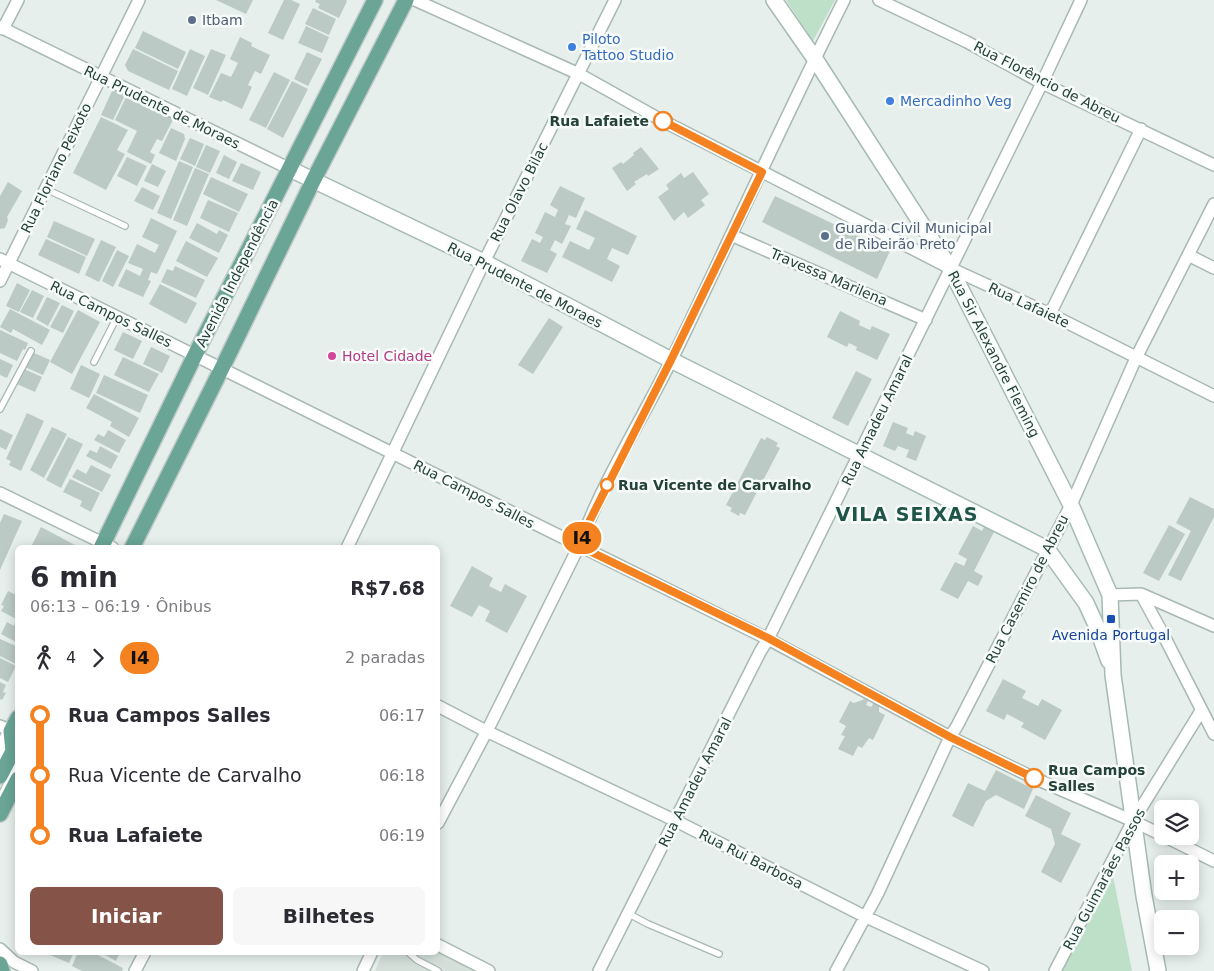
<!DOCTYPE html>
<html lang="pt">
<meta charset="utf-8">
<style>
body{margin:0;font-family:"DejaVu Sans",sans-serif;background:#f7f7f7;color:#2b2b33;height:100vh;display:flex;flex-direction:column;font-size:19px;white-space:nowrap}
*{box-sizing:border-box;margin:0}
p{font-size:16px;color:#7c7c81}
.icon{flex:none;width:28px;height:28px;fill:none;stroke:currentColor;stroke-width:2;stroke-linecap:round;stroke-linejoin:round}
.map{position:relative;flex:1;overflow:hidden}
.drawer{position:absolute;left:15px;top:545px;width:425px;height:410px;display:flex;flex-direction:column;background:#fff;border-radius:8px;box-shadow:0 2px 12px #0003}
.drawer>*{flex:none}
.badge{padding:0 10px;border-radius:16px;font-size:18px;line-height:32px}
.tools{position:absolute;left:1154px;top:800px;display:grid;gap:10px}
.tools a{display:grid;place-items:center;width:45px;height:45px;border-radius:8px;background:#fff;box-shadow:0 2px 12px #0003;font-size:25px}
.map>.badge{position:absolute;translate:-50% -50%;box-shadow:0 0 0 2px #fff}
.legs{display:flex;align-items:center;gap:8px;height:55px;padding:0 15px;font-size:16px}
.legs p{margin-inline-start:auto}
.head{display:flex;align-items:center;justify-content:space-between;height:85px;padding:0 15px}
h1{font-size:28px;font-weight:700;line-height:38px}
.cta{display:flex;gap:10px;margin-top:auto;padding:10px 15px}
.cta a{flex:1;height:58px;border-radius:8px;background:#855347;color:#fff;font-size:20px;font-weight:700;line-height:58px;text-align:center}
.cta a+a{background:#f7f7f7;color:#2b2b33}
ul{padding:0 15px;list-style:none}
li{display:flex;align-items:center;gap:18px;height:60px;font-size:19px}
li i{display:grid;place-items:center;width:8px;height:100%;margin:0 6px;background:currentColor}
li i::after{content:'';width:12px;height:12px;margin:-6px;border:4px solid;border-radius:50%;background:#fff}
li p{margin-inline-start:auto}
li:first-child i{background:linear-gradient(#0000 50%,currentColor 0)}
li:last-child i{background:linear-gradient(currentColor 50%,#0000 0)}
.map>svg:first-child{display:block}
.built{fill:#d4dfda}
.green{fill:#bfe0c8}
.building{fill:#bbcac4}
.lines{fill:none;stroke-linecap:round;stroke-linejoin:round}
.service-casing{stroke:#a8b8b2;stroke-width:8}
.minor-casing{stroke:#a8b8b2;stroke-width:14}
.secondary-casing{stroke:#a4bbb3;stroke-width:18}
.primary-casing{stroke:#c2cac8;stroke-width:18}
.service{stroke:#fff;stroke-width:5.5}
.minor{stroke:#fff;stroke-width:11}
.secondary{stroke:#fff;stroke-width:15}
.primary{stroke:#6aa596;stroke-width:15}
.line-1-casing{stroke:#fff;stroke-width:11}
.line-1{stroke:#f58220;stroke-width:8}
.service-dot{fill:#5c6f8a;stroke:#f7fbf9;stroke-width:2}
.shop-dot{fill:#3f7fe0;stroke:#f7fbf9;stroke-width:2}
.stop-1-dot{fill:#fff;stroke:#f58220;stroke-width:2.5}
.hotel-dot{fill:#d1479c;stroke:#f7fbf9;stroke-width:2}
.transit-dot{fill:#1a4fb4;stroke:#f7fbf9;stroke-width:2}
.labels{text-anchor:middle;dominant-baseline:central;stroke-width:5;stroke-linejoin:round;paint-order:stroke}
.service-label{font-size:14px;fill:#4e5e75;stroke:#f7fbf9;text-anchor:start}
.shop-label{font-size:14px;fill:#366cbe;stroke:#f7fbf9;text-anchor:start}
.street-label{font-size:14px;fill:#24423a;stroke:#f7fbf9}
.stop-label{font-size:14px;font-weight:bold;fill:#24423a;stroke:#f7fbf9;text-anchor:start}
.hotel-label{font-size:14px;fill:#b23c85;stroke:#f7fbf9;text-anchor:start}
.transit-label{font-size:14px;fill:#164399;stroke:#f7fbf9}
.district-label{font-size:19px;font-weight:bold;letter-spacing:1px;fill:#1f5548;stroke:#f7fbf9}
</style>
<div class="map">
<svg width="1214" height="971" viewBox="0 0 1214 971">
<rect width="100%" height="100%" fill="#e6efeb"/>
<path class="built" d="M438 950 480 971H375L383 953 438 952Z"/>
<path class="green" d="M786 0H835L813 41Z
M1113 876 1132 971H1062Z"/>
<path class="building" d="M216 0H253L246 14Z
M284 0H291L300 4 283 40 268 33Z
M316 0H346L347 1 339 18 318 8 320 4 315 2Z
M313 8 336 19 329 35 305 24Z
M306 26 329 37 322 53 298 43Z
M143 31 186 52 178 69 135 48Z
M240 37 252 43 251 46 270 55 261 74 255 71 248 85 252 87 242 109 223 100 221 102 209 97 221 73 231 77 238 63 230 59Z
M133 49 178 71 169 90 128 71 125 65Z
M190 49 205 56 187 96 172 89Z
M211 49 226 55 208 95 193 88Z
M307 52 322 59 308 86 294 79Z
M274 72 290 80 266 128 249 120Z
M292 81 308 89 283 138 267 129Z
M117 90 126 93 113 120 101 115 112 91Z
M127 95 174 118 162 141 157 139 150 152 155 155 151 164 127 152 137 131 115 120Z
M101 117 128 130 117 150 125 154 106 190 73 173Z
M171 128 184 134 185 139 176 161 159 153Z
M190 138 204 144 195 166 180 159Z
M206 145 220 151 210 173 196 167Z
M641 147 659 169 648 176 647 174 634 182 636 184 627 191 612 168 621 162 623 164 634 155 633 153Z
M224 155 237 162 229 179 216 173Z
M127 157 147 166 137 186 117 176Z
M179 161 193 167 171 219 157 213Z
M241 163 261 172 253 190 232 181Z
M152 164 166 171 158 187 144 181Z
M195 168 209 174 187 226 173 220Z
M693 172 709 194 701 200 705 205 688 218 684 212 674 221 658 197 669 189 666 185 681 173 684 178Z
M211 177 248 194 239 212 203 194Z
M8 182 22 191 7 217 8 220 5 228 0 229V196Z
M560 186 585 198 576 218 569 215 565 224 571 226 562 244 555 240 550 250 557 254 547 273 521 261 532 239 540 243 543 237 535 233 545 212 555 217 558 210 550 205Z
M142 187 160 196 153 210 134 201Z
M775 196 890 251 877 279 762 222Z
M208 200 238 213 229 232 200 218Z
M585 210 637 236 628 255 612 248 607 259 620 266 612 282 562 257 570 241 589 250 595 238 576 229Z
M151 218 177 231 157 274 151 272 148 280 151 281 143 297 118 286 126 269 140 276 143 269 128 263 137 244 155 253 159 245 142 237Z
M54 221 95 239 87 256 47 237Z
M197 223 217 234 219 230 228 235 219 253 189 238Z
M46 239 86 257 79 274 38 255Z
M101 240 116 247 99 282 85 275Z
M186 241 218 258 207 277 176 261Z
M117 250 129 256 113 287 102 281Z
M175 266 205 280 196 298 161 282 167 269 173 271Z
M17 283 30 290 19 312 6 306Z
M160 284 197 303 186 324 149 304Z
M32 290 44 296 33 318 20 312Z
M47 297 60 303 48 326 36 319Z
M62 305 74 311 63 333 50 327Z
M10 309 50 330 42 345 13 329 11 333 0 327Z
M78 310 100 322 72 374 50 362Z
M840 311 860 321 859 325 870 330 872 326 890 334 877 360 856 350 857 347 849 343 847 347 827 337Z
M549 318 563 327 533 374 518 365Z
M0 330 28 343 25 350 23 349 17 361 0 353Z
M123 332 142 341 133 359 114 350Z
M151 347 170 356 162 373 143 364Z
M32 352 50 360 43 375 25 367Z
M123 357 159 374 149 392 114 375Z
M0 359 13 365 7 378 0 375Z
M81 365 100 374 89 398 70 389Z
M24 369 42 377 35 392 17 384Z
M856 371 872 379 848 426 832 418Z
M104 375 148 395 140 413 96 393Z
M94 394 139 418 129 437 110 426 112 422 86 408Z
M27 413 44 421 21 471 9 465 11 461 6 459Z
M893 422 908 428 906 433 913 436 915 431 926 436 916 461 906 457 909 450 898 446 895 451 883 446Z
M52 427 67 434 44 478 30 470Z
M0 429 13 435 6 450 0 447Z
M108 430 126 440 119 453 94 440 98 434 104 437Z
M68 437 83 444 61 488 46 480Z
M767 437 778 443 776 446 780 448 745 515 740 513 739 516 730 511 732 508 726 505 761 438 765 440Z
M100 446 118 456 111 469 86 456 90 450 97 453Z
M91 465 111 475 102 492 72 477 77 469 86 474Z
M70 479 100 493 91 512 80 506 82 501 63 492Z
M1190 497 1214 509V517L1181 581 1168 575 1191 531 1176 523Z
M4 514 22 521 0 570V523Z
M1169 525 1185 534 1159 581 1143 573Z
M973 526 982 531 984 527 994 532 974 571 983 576 978 586 968 581 958 599 940 590 955 562 964 566 967 559 958 554Z
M41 527 77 546 76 548H37L32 545Z
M472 566 493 578 489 586 501 592 505 584 527 596 507 633 485 621 490 611 479 605 472 617 450 606Z
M8 591 18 596V620L1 611 4 606 1 605Z
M7 622 14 626 15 623 18 624V643L1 634Z
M0 639 18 647V665L0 656Z
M0 658 16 666 8 682 0 678Z
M1003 679 1026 691 1022 698 1038 706 1042 699 1062 710 1045 740 1021 727 1024 723 1007 714 1004 720 986 711Z
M0 682 6 685 3 692 6 693 2 700 0 699Z
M865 699 868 701 866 705 871 707 874 703 879 705V712L885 715 873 740 869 738 862 748 858 746 853 756 838 749 845 736 841 735 846 726 839 722 850 701 854 703Z
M996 770 1033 789 1024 809 996 795 986 801 973 827 952 816 968 783 985 791Z
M1036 795 1071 813 1061 834 1081 844 1061 883 1041 872 1055 844 1051 829 1025 816Z
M50 952H74L69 963 50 955Z
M78 952H92L123 968 122 971H82L72 966Z
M100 952H120L116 961Z"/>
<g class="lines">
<g class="service-casing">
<path id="service" d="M46 189 125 226
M94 362 117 317
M0 409 31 351
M0 797 18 762
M629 914 648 924 719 954
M408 952 417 960 438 971"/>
</g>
<g class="minor-casing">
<path id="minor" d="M415 0 579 74 663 121 950 268 1050 314 1214 396
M879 0 967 42 1042 83 1214 165
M0 27 290 169
M3 29 18 0
M731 235 926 320
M1188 255 1214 268
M0 259 768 639 950 737 1034 778 1133 821 1162 835
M0 281 139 0
M1050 314 1141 129
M0 493 113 548
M347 548 484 262 615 0
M1141 594 1164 636 1214 734
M1110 595 1141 594 1214 626
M438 706 486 731 676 821 866 917 983 971
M0 726 18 734
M438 823 490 725 579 546C603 481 641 421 672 359 730 240 784 119 844 0
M1164 836 1214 861
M438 945 489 971
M0 949 14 962 32 971
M135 971 145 952
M363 971 372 952
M599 971 760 652 768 639 1042 83 1081 0
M836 971 877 895 950 737 957 726 1071 505 1136 358 1214 204
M1055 971 1133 821 1201 711"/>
</g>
<g class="secondary-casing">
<path id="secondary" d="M774 0 815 59 950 268 1071 505 1110 595 1113 675 1144 896 1158 971
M290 169 484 262 671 360 1047 549 1086 603 1096 625 1109 661
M0 753 11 731"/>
</g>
<g class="primary-casing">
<path id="primary" d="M101 548 195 355 375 0
M132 548 227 358 313 181 406 0
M0 776 13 751 11 731 18 718
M0 814 18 779
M0 964 2 971"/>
</g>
<use href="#service" class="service"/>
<use href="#minor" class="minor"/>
<use href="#secondary" class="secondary"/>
<use href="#primary" class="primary"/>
</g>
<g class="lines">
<g class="line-1-casing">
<path id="line-1" d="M663 121 762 172 671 360 586 528 579 546 768 638 950 737 1034 778"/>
</g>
<use href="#line-1" class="line-1"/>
</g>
<g class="service-dot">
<circle cx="192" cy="20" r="5"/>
<circle cx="825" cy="236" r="5"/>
</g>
<g class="shop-dot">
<circle cx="572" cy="47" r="5"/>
<circle cx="890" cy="101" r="5"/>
</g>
<g class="stop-1-dot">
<circle cx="663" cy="121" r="9"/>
<circle cx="607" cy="485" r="6"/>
<circle cx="1034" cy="778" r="9"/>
</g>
<circle class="hotel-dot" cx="332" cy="356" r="5"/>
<rect class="transit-dot" x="1106" y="614" width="10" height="10" rx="2.5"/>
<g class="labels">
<g class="service-label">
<text x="202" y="20">Itbam</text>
<text x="835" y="228">Guarda Civil Municipal<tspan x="835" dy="16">de Ribeirão Preto</tspan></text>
</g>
<g class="shop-label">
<text x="582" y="39">Piloto<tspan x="582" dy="16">Tattoo Studio</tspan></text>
<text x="900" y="101">Mercadinho Veg</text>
</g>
<g class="street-label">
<text transform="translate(1047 82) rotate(27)">Rua Florêncio de Abreu</text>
<text transform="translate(162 107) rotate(26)">Rua Prudente de Moraes</text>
<text transform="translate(56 168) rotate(-64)">Rua Floriano Peixoto</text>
<text transform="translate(519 192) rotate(-63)">Rua Olavo Bilac</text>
<text transform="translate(237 273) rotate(-63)">Avenida Independência</text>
<text transform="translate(829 277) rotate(23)">Travessa Marilena</text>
<text transform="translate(525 285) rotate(27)">Rua Prudente de Moraes</text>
<text transform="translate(1029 305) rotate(25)">Rua Lafaiete</text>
<text transform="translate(111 314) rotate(26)">Rua Campos Salles</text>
<text transform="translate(994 354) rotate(63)">Rua Sir Alexandre Fleming</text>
<text transform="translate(877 420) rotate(-64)">Rua Amadeu Amaral</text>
<text transform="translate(474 494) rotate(27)">Rua Campos Salles</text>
<text transform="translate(1027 589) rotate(-63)">Rua Casemiro de Abreu</text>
<text transform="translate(695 782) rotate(-63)">Rua Amadeu Amaral</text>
<text transform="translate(751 859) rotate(27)">Rua Rui Barbosa</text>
<text transform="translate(1104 879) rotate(-62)">Rua Guimarães Passos</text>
</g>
<g class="stop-label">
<text x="649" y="121" text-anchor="end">Rua Lafaiete</text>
<text x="618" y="485">Rua Vicente de Carvalho</text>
<text x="1048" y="770">Rua Campos<tspan x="1048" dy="16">Salles</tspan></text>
</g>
<g class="hotel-label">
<text x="342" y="356">Hotel Cidade</text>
</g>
<g class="transit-label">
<text x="1111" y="635">Avenida Portugal</text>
</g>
<g class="district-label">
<text x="907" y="514">VILA SEIXAS</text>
</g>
</g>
</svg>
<div class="tools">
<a><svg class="icon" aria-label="layers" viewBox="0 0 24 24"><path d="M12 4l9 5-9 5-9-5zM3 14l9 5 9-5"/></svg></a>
<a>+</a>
<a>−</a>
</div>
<b class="badge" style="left:582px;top:538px;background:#f58220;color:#111">I4</b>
<section class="drawer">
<div class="head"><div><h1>6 min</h1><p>06:13 – 06:19 · Ônibus</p></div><b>R$7.68</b></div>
<div class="legs"><svg class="icon" aria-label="walk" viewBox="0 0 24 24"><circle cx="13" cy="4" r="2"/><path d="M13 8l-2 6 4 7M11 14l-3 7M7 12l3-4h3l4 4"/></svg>4<svg class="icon" aria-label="forward" viewBox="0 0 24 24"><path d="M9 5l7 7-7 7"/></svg><b class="badge" style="background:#f58220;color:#111">I4</b><p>2 paradas</p></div>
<ul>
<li><i style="color:#f58220"></i><b>Rua Campos Salles</b><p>06:17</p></li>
<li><i style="color:#f58220"></i><span>Rua Vicente de Carvalho</span><p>06:18</p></li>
<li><i style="color:#f58220"></i><b>Rua Lafaiete</b><p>06:19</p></li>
</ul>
<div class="cta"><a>Iniciar</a><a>Bilhetes</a></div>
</section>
</div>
